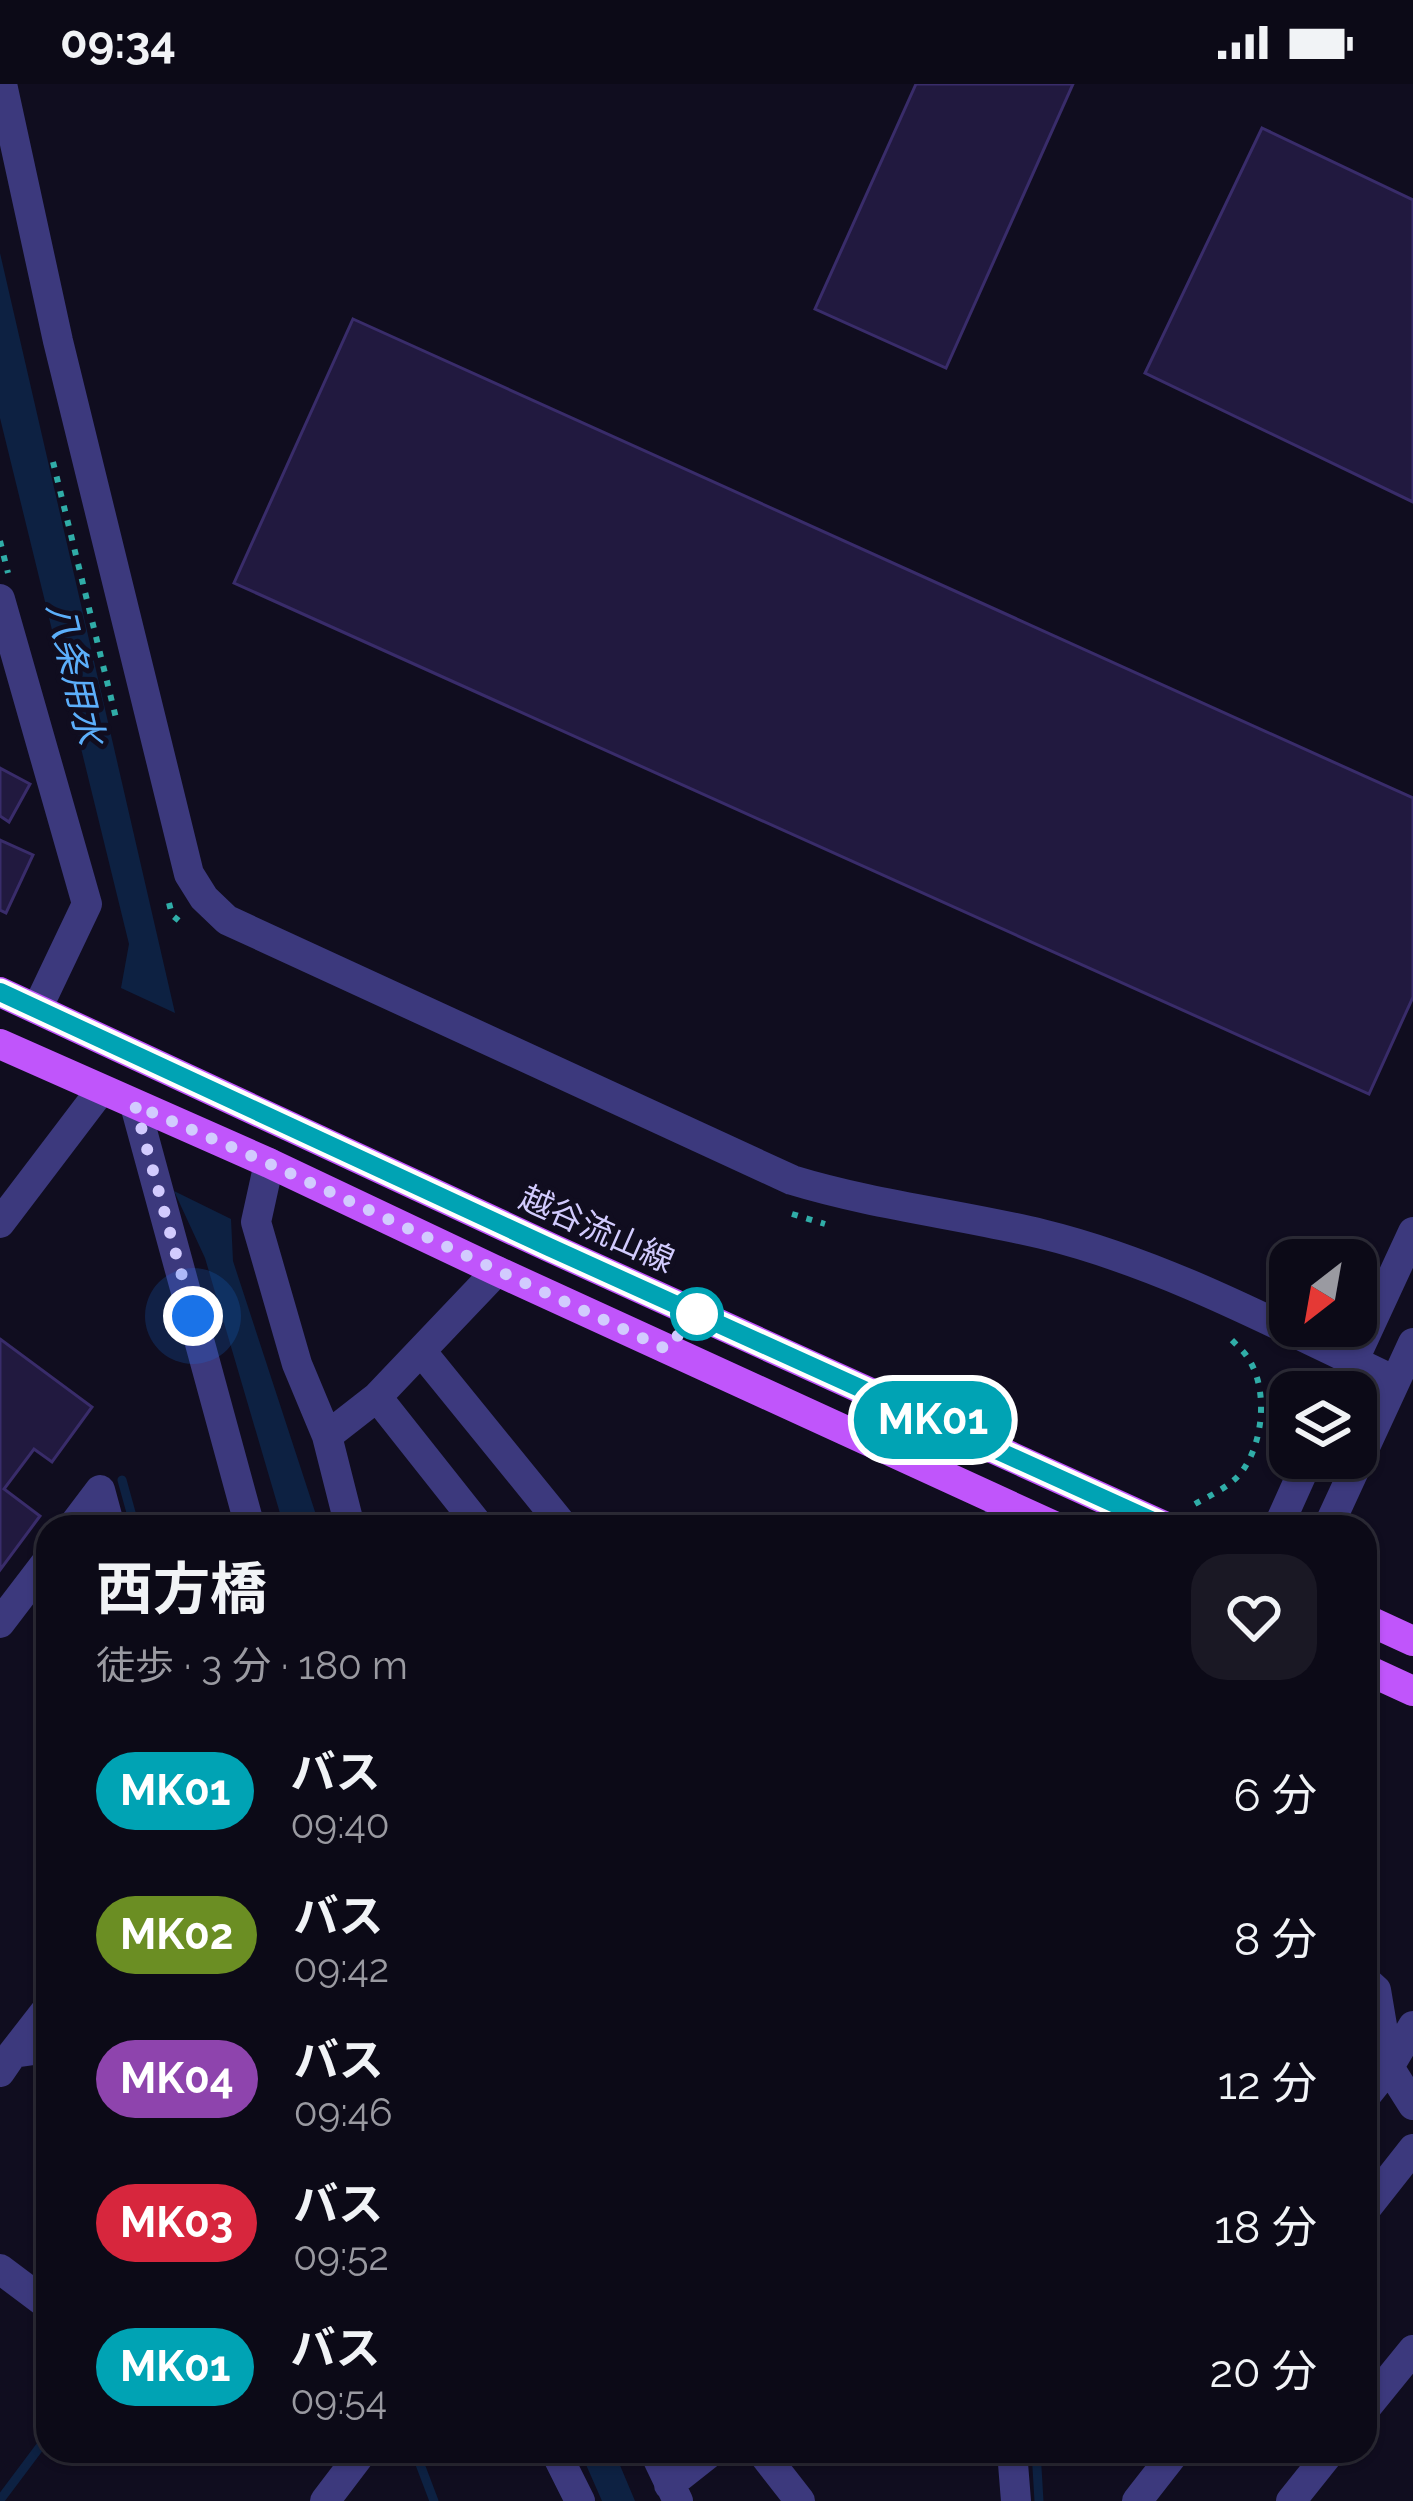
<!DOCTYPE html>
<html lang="ja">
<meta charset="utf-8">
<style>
body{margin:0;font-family:Raleway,"Noto Sans JP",sans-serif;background:#1a1824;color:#f1f3f6;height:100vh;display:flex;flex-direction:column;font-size:45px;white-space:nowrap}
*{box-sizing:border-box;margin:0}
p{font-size:39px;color:#9a9aa1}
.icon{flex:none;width:66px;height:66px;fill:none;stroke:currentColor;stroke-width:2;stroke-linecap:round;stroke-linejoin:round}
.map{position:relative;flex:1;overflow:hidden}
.sheet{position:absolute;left:36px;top:1431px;width:1341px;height:948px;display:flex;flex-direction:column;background:#0c0a17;border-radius:36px;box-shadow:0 3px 9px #0004,0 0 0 3px #2c2b36}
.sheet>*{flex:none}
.badge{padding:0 24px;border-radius:39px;font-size:42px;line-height:78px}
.needle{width:78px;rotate:211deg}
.controls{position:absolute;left:1269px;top:1155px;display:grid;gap:24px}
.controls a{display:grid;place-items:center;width:108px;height:108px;border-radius:24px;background:#0c0a17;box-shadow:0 3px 9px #0004,0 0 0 3px #2c2b36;font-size:60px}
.you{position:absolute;width:60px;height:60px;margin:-30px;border:9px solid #fff;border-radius:50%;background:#1a73e8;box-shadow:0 0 0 18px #1a73e833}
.map>.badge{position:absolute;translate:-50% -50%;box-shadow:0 0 0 6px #fff}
.round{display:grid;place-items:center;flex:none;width:126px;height:126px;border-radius:36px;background:#1a1824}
.head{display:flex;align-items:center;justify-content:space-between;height:204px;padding:0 60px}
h1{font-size:57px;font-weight:700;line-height:90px}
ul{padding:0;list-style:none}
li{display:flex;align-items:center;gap:36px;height:144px;padding:0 60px}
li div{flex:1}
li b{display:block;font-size:45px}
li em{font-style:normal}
li .badge{min-width:132px;font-weight:700;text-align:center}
.status{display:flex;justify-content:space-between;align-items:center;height:84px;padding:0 60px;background:#0c0a17;direction:ltr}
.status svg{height:33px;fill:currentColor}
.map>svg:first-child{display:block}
.water{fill:#0d2142}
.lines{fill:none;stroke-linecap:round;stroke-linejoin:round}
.stream{stroke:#0d2142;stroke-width:9}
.building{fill:#21193f;stroke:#392c6a;stroke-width:3}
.path{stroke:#30ada8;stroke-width:6;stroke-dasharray:6 9;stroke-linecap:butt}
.minor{stroke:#3c397d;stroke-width:30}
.major{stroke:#c055fb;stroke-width:30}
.line-casing{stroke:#fff;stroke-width:27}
.line{stroke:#00a3b4;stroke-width:18}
.walk{stroke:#d2cbfe;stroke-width:12;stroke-dasharray:0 21.6}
.stop-dot{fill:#fff;stroke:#00a3b4;stroke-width:6}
.labels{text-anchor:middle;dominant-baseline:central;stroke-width:10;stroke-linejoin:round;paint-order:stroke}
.street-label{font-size:33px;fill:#d2cbfe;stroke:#100d1f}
.water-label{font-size:36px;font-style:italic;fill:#5caffb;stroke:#100d1f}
</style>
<div class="status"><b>09:34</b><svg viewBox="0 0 49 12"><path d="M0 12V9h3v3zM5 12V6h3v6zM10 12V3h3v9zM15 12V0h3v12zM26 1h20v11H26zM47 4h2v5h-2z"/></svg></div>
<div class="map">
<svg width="1413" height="2417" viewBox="0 0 1413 2417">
<rect width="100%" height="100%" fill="#100d1f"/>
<path class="water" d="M0 169 175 929 121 904 129 860 0 334Z
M174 1107 231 1135 233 1177 320 1443H284L205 1174Z
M580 2367H614L635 2417H602Z"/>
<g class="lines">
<path class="stream" d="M122 1396 135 1443
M415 2367 434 2417
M1036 2367 1039 2417
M0 2416 48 2352"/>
</g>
<path class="building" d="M916 0H1073L946 284 815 225Z
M1262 44 1413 116V418L1145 289Z
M353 235 1413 714V913L1369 1010 234 499Z
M0 684 30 700 9 738 0 732Z
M0 756 33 771 6 829 0 826Z
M0 1255 92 1323 52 1378 34 1365 4 1405 40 1432 0 1486Z"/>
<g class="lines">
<path class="path" d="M53 378 116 634
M0 457 8 489
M169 819 172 831 185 842
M792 1130 825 1140
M1195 1420C1211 1411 1232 1402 1243 1386 1264 1356 1268 1304 1248 1274 1243 1266 1234 1259 1228 1252"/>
<path class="minor" d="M2 0 58 257 189 790 204 814 227 836 792 1096C874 1121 958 1130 1042 1150 1165 1180 1281 1243 1395 1297
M0 515 87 820 37 925
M135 1021 250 1443
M269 1079 256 1138 297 1280 327 1352 350 1443
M0 1139 101 1006
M421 1267 564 1443
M1339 1308 1413 1148
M377 1313 480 1443
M327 1352 377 1313 497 1187
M72 1443 100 1406 110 1443
M994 1443 1005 1420
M1278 1443 1309 1374
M1328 1443 1413 1259
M0 1539 48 1476
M1365 1896 1376 1906 1389 1983 1365 2013
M1413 1942 1389 1983 1413 2021
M13 1969 48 1924
M0 1988 13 1969 48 1964
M1365 2126 1413 2065
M0 2185 48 2221
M1365 2325 1413 2266
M555 2367 580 2417
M654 2367 678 2417
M761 2367 800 2417
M1012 2367 1016 2417
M669 2401 712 2367
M325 2417 363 2367
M1137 2417 1176 2367
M1291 2417 1331 2367"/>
<path class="major" d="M0 908 549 1163 1166 1443
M0 960 269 1079 497 1187 1056 1443
M1365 1535 1413 1557
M1365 1585 1413 1607"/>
</g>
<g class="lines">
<g class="line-casing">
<path id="line" d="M0 908 549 1163 1166 1443"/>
</g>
<use href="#line" class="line"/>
<path class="walk" d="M193 1232 135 1021 268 1079 666 1265 697 1230"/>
</g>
<circle class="stop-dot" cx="697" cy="1230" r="24"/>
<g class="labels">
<g class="street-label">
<text transform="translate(597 1145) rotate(24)">越谷流山線</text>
</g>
<g class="water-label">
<text transform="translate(76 589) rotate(77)">八条用水</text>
</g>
</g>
</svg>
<div class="controls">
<a><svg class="needle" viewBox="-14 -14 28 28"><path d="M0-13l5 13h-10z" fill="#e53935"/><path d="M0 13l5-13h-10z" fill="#9a9aa1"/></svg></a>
<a><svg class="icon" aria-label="layers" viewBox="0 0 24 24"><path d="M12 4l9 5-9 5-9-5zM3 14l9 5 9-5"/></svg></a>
</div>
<div class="you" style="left:193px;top:1232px"></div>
<b class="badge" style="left:933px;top:1336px;background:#00a3b4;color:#fff">MK01</b>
<section class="sheet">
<div class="head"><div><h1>西方橋</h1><p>徒歩 · 3 分 · 180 m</p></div><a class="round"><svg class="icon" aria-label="heart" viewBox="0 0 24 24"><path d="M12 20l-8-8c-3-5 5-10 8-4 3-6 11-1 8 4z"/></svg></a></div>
<ul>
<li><span class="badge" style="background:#00a3b4;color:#fff">MK01</span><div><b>バス</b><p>09:40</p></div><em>6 分</em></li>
<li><span class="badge" style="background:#6b8e23;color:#fff">MK02</span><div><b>バス</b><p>09:42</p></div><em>8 分</em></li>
<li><span class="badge" style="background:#8e44ad;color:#fff">MK04</span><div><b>バス</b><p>09:46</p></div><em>12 分</em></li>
<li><span class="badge" style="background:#d7263d;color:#fff">MK03</span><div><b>バス</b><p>09:52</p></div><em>18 分</em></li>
<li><span class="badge" style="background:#00a3b4;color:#fff">MK01</span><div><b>バス</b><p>09:54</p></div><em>20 分</em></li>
</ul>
</section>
</div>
